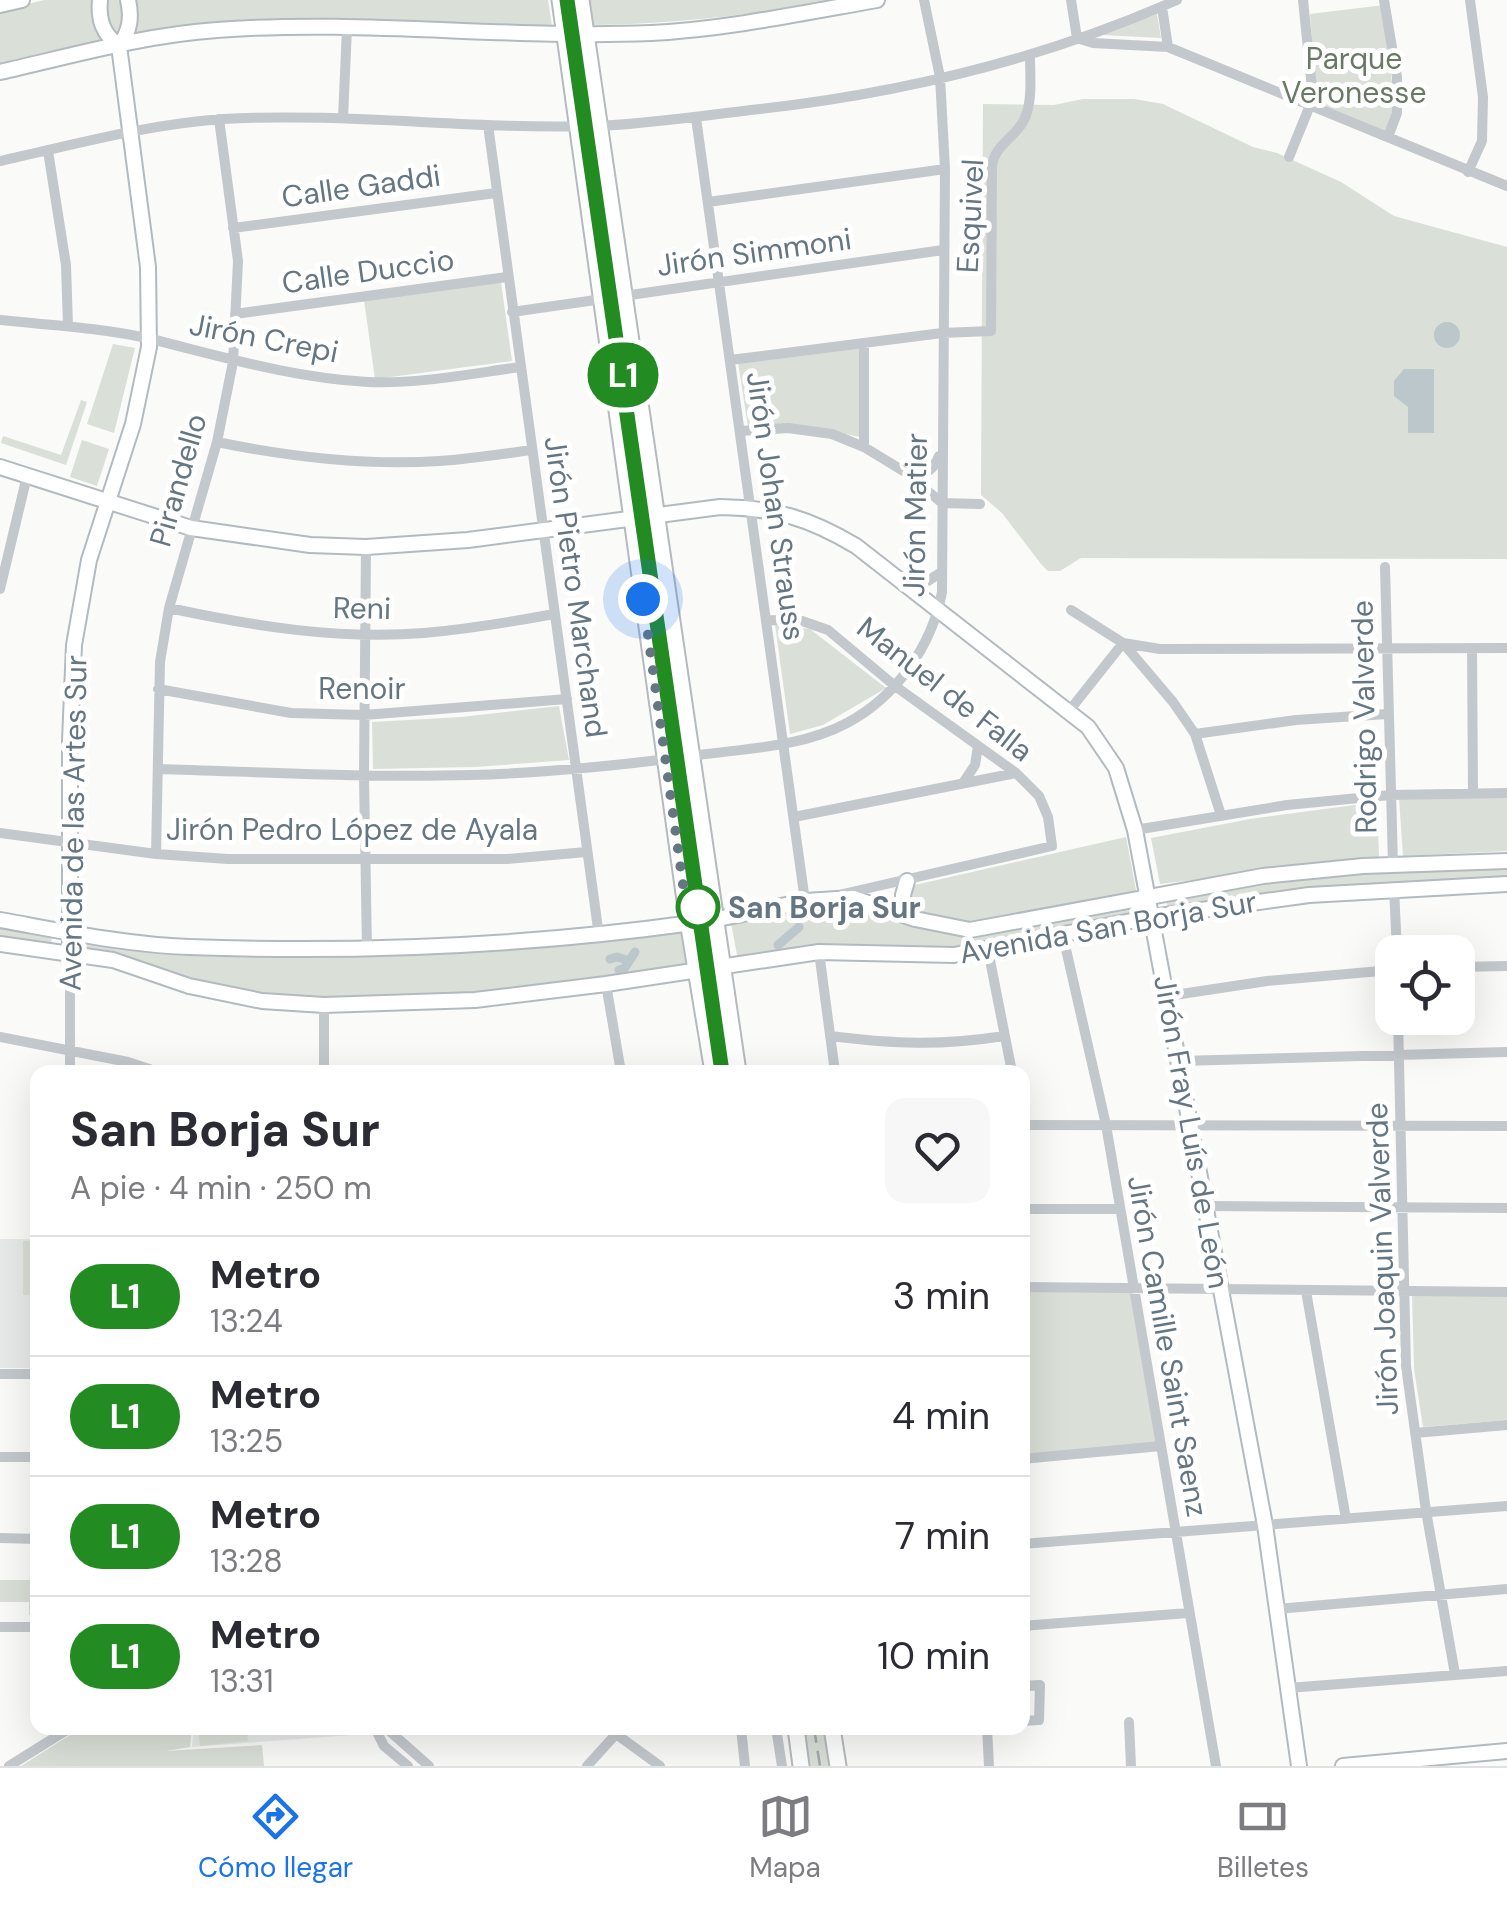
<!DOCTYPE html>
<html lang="es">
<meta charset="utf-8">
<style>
body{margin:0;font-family:"DM Sans",sans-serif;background:#f7f7f7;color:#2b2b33;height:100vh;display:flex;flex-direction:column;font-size:38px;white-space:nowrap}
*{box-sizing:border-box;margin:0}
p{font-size:32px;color:#7c7c81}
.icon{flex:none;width:55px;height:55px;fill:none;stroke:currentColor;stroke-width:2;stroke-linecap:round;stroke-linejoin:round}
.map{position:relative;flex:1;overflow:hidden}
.sheet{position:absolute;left:30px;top:1065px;width:1000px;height:670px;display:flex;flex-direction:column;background:#fff;border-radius:20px;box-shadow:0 10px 40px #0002}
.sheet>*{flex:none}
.badge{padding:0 20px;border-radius:32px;font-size:35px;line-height:65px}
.tools{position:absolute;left:1375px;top:935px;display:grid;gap:20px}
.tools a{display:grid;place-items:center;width:100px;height:100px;border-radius:20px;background:#fff;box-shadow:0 10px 40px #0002;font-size:50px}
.you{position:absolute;width:50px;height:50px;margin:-25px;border:8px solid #fff;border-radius:50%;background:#1a73e8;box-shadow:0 0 0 15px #1a73e833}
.map>.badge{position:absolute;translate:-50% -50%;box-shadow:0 0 0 5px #fff}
.round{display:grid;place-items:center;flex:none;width:105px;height:105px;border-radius:20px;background:#f7f7f7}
.overview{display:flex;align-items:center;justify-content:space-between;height:170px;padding:0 40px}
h1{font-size:48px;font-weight:800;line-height:75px}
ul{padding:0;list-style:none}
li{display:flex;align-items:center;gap:30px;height:120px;padding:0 40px;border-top:2px solid #e1e1e2}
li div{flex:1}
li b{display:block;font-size:38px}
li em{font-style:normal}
li .badge{min-width:110px;font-weight:700;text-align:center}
.menu{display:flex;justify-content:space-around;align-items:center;height:140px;border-top:2px solid #e1e1e2;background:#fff;font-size:28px;color:#7c7c81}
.menu a{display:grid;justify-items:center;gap:5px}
.menu .current{color:#1a73e8}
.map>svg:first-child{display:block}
.built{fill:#e8e9e9}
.green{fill:#dadfd7}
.water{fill:#bbc7cb}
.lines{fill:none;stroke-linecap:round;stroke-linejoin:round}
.canal{stroke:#bbc7cb;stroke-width:9}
.secondary-casing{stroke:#b3babf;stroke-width:18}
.primary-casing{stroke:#b5babe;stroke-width:19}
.street{stroke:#c3c8cc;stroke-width:10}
.secondary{stroke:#fff;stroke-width:14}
.primary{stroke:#fff;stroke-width:15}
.rail{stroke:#a2aab0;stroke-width:2.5;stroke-dasharray:15 8;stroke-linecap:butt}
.line-casing{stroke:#fff;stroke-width:22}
.line{stroke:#228b22;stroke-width:15}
.walk{stroke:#657683;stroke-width:10;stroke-dasharray:0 18}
.stop-dot{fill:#fff;stroke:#228b22;stroke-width:5}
.labels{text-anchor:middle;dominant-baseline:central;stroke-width:10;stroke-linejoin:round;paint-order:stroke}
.park-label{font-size:30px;fill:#687a64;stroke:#fff}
.street-label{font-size:30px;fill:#657683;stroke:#fff}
.stop-label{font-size:30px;font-weight:bold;fill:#657683;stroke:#fff;text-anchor:start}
</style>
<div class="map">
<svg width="1507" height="1766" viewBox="0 0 1507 1766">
<rect width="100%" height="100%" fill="#fafaf8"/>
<path class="built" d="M0 1239H37V1368H0Z
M194 1728H366V1734L192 1747Z"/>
<path class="green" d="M45 0H95L94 23 106 42 0 64V10Z
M107 0H121C127 14 123 23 118 37L108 25Z
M131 0H548L552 26 421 25 132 38Z
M590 0H834C754 15 674 24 592 25Z
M1384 5 1395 112 1386 133 1317 105 1310 14Z
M1157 14 1161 38 1101 35Z
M1083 99H1134L1163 104 1253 147 1277 153 1341 182 1394 216 1507 247V559L1081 558 1060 571H1048L1041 564 1002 513 981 495 983 104 1054 105Z
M501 282 512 361 375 379 364 300Z
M113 344 135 348 114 433 87 424Z
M861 347V437L789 424 748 427 738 362Z
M81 400 87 402 66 465 1 443 3 436 61 455Z
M82 440 109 449 97 486 70 477Z
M775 624 810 629 886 688 823 725 790 734Z
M559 706 569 760 475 767 373 769 372 722 461 717Z
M1507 797V851L1403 856 1399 798Z
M1377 802 1379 857 1160 884 1151 838 1250 819Z
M1126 837 1136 890 1132 893 992 925H953L914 911 911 895 915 885Z
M1507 865V878L1322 888 1168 908 1165 896 1386 868Z
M1135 903 1142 909 1137 914 960 950 738 960 731 923 802 906 859 904 962 935 1009 931Z
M0 925 52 934 51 947 0 940Z
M682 929 688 967 477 995 303 998 210 987 139 962 86 951 87 938 487 948 597 943Z
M23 1241H37V1295H23Z
M1022 1291H1133L1156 1442 1023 1455Z
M1412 1294H1507V1420L1423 1427 1414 1369Z
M0 1580H37V1615H29V1602H0Z
M81 1728H192L190 1747 166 1751 262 1745 264 1766H21Z
M198 1728H247L248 1741 200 1746Z
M802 1728H824L831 1766H808Z"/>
<path class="water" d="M1434 335a13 13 0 1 1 26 0a13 13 0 1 1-26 0Z
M1404 369H1434V433H1408V407L1394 396V381Z"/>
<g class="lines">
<path class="canal" d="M778 945 799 927
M610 959 617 957 627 960
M619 970 624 969 635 952"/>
<g class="secondary-casing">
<path id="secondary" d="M100 0C98 20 103 34 119 46
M0 5 22 0
M119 46C130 31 132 18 128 0
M0 72C71 56 144 35 217 30 361 19 506 39 651 33 727 29 803 13 877 0
M0 467 191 528 310 545 366 547 468 540 720 507C775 508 809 518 856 546L1088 727 1116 768 1135 830 1265 1525 1299 1766
M904 915 903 895 907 881
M0 920C62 931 127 945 189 947 357 953 526 946 692 923
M713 920 805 901 853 898 915 919 970 930 1263 876 1363 866 1507 861
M0 944 113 960 189 986 262 1001 324 1005 475 1000 606 984 819 952 954 955 1152 917 1309 895 1507 884
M70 953V741L74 645 89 560 133 424 149 347 148 267 119 46
M1343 1766 1507 1751"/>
</g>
<g class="primary-casing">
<path id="primary" d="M560 0 687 915 713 1072
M581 0 738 1072
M796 1728 801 1766
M832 1728 838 1766"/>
</g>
<path class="street" d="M1071 0 1077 38 1093 43 1168 47 1507 186
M1384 0 1397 77V113L1388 137
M1162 7 1168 47
M343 118 347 28
M696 118 805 901
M488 125 599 936
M48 151 66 265 68 326
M1289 157 1313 98 1303 0
M0 161C73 145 148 124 223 119 347 112 471 130 595 126 650 124 705 115 760 109 903 93 1046 58 1177 0
M1468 172 1482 141 1483 97 1470 0
M708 202 945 169
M233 228 496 193
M512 312 943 250
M235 314 507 277
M0 320C50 325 102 328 151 339 224 357 293 378 368 382 419 384 469 374 520 367
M864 343V447
M730 360 942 333 991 331 992 166C995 144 1015 138 1024 120 1033 102 1030 76 1030 56
M740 431 788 428 832 434 864 447 905 472 942 503 980 504
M217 442C290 457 365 466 440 461 470 459 501 454 532 450
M906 472C922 477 933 472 939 456
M366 547 364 776 367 949
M1385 567 1393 865
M0 589 27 476
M914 590 940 573
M169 608C253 626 338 640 424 633 468 629 511 622 554 614
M1071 610 1123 643 1173 702 1195 734 1221 815
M766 620 802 621 828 630 895 686 1016 773 1039 796 1048 817 1052 846 843 894
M1472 648 1473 793
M158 689 291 713 364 715 567 699
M1069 711 1123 643 1160 649 1507 648
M1195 734 1296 720 1387 714
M159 769C263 772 367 778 471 775 547 773 624 765 699 755 749 748 802 747 847 723 896 697 932 646 942 592L945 169 940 77 924 0
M963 783 975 765 978 746
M794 817 1016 773
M1135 830 1287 805 1390 795 1507 793
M0 833 156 854 228 859H507L586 852
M156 854 160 662 169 608 217 442 233 362 238 261 219 119
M1394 888 1397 952
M1063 936 1106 1125 1216 1766
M988 950 1012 1072
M819 952 835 1072
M70 953V1072
M1458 967 1507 966
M606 984 621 1072
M1168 996 1267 981 1392 970
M1398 1018 1406 1366 1426 1511 1455 1674
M830 1036C895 1044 940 1046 1004 1036
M0 1037 128 1062 158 1072
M1180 1061 1507 1052
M324 1072V1005
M1022 1125 1507 1126
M1206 1206 1507 1208
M1022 1209H1119
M1022 1287 1507 1292
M1306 1291 1346 1519
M0 1374H38
M1415 1433 1507 1425
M0 1457H38
M1022 1459 1161 1446
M0 1538 38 1539
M1022 1544 1507 1506
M1277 1609 1507 1589
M1022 1626 1188 1613
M0 1627H38
M1022 1686 1040 1685 1039 1720 1022 1721
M1288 1688 1507 1671
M1129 1722 1131 1766
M375 1728 384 1746 408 1766
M386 1728 429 1766
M741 1728 745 1766
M776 1728 782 1766
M899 1728H915
M987 1728 989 1766
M9 1766 70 1728
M587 1766 616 1734 660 1766"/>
<use href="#secondary" class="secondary"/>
<use href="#primary" class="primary"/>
<path class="rail" d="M573 0 655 546 728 1072
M814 1728 820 1766"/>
</g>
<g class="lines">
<g class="line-casing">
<path id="line" d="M567 0 722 1072"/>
</g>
<use href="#line" class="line"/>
<path class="walk" d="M643 599 686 906 698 907"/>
</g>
<circle class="stop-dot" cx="698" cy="907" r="20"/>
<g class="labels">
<g class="park-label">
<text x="1354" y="58">Parque<tspan x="1354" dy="34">Veronesse</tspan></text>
</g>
<g class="street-label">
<text transform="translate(361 186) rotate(-8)">Calle Gaddi</text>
<text transform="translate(970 216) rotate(-87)">Esquivel</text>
<text transform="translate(754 252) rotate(-8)">Jirón Simmoni</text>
<text transform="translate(368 271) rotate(-8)">Calle Duccio</text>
<text transform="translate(264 338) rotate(11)">Jirón Crepi</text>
<text transform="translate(178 480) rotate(-74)">Pirandello</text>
<text transform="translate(776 506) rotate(82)">Jirón Johan Strauss</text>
<text transform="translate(915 515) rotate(-89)">Jirón Matier</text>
<text transform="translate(576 587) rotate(82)">Jirón Pietro Marchand</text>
<text transform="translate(362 608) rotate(1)">Reni</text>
<text x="362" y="688">Renoir</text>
<text transform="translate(945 689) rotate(38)">Manuel de Falla</text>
<text transform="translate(1364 717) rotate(-91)">Rodrigo Valverde</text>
<text transform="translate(73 823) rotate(-89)">Avenida de las Artes Sur</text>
<text x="352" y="829">Jirón Pedro López de Ayala</text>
<text transform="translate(1108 927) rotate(-10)">Avenida San Borja Sur</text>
<text transform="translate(1192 1132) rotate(80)">Jirón Fray Luís de León</text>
<text transform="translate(1382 1259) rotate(-92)">Jirón Joaquin Valverde</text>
<text transform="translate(1168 1346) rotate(80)">Jirón Camille Saint Saenz</text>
</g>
<g class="stop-label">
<text x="728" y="907">San Borja Sur</text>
</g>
</g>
</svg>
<div class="tools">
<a><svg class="icon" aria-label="locate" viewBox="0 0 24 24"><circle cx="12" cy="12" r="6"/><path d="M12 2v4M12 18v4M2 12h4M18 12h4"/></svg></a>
</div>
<div class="you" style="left:643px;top:599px"></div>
<b class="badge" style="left:623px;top:375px;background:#228b22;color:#fff">L1</b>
<section class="sheet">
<div class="overview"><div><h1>San Borja Sur</h1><p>A pie · 4 min · 250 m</p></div><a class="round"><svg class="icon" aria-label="heart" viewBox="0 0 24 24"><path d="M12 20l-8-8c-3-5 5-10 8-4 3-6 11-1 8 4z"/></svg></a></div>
<ul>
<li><span class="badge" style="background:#228b22;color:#fff">L1</span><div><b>Metro</b><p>13:24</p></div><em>3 min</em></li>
<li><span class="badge" style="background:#228b22;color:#fff">L1</span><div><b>Metro</b><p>13:25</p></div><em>4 min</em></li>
<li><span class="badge" style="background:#228b22;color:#fff">L1</span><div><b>Metro</b><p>13:28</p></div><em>7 min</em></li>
<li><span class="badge" style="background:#228b22;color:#fff">L1</span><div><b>Metro</b><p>13:31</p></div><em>10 min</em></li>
</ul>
</section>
</div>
<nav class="menu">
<a class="current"><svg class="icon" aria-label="directions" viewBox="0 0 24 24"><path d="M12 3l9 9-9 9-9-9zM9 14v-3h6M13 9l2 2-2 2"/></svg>Cómo llegar</a>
<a><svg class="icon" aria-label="map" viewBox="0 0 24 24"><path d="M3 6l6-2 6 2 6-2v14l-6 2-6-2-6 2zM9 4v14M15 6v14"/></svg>Mapa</a>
<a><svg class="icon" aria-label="tickets" viewBox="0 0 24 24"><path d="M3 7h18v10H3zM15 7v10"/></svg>Billetes</a>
</nav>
